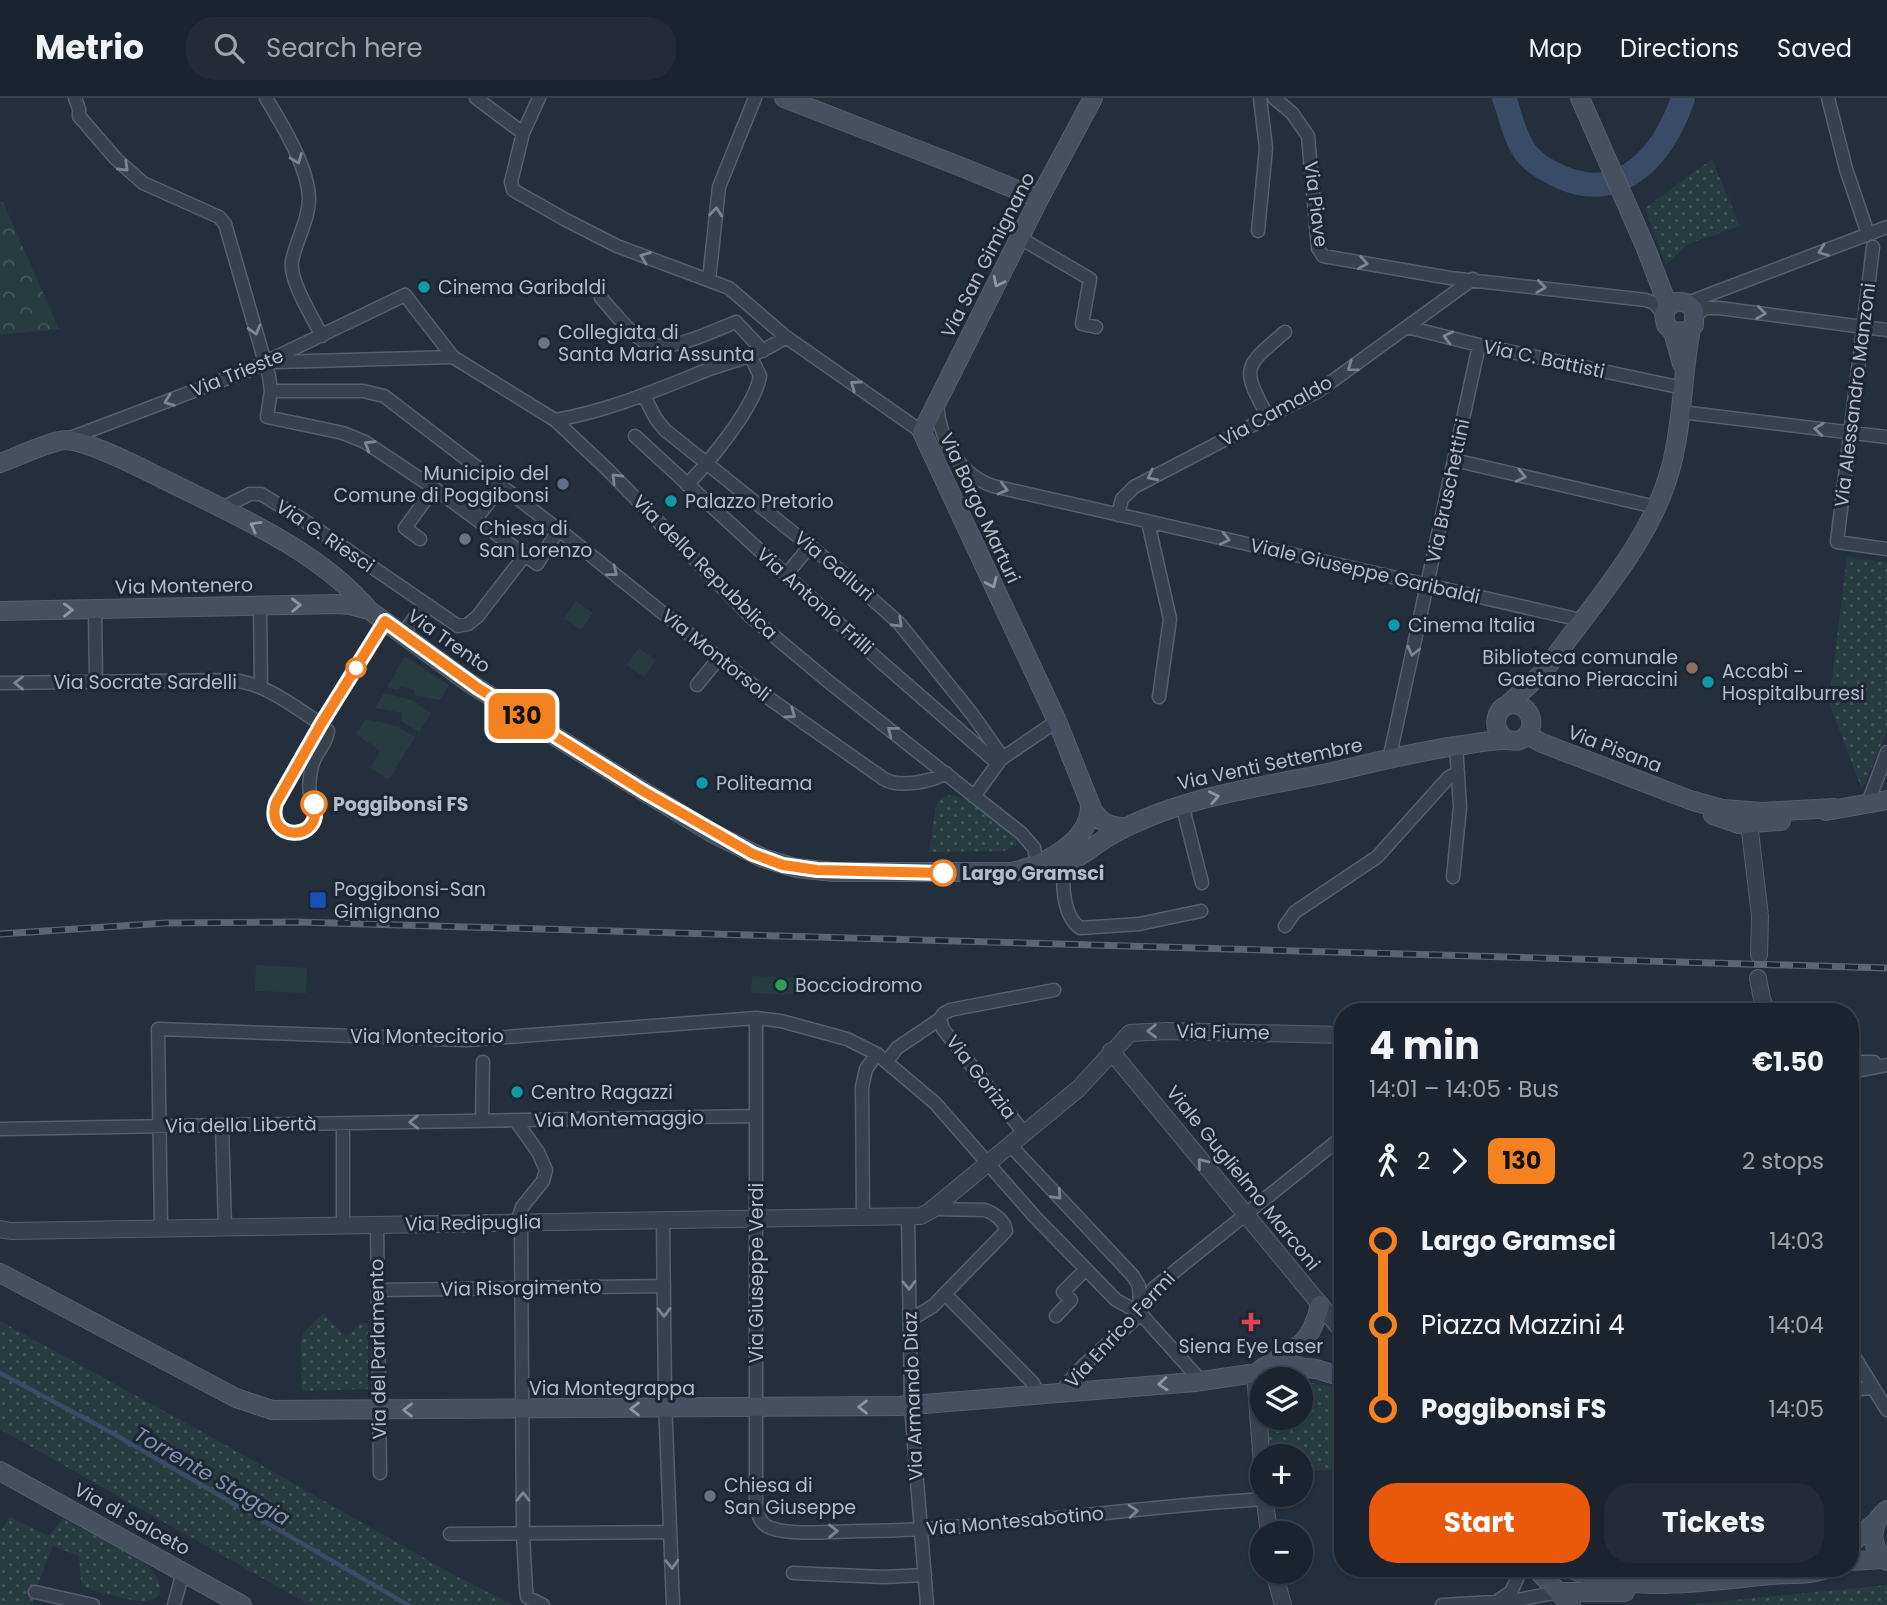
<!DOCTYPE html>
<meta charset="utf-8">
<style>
body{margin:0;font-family:Poppins,sans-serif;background:#242b36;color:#f1f3f6;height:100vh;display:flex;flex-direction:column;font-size:26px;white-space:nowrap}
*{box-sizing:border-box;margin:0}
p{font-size:23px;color:#a0a4aa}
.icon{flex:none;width:38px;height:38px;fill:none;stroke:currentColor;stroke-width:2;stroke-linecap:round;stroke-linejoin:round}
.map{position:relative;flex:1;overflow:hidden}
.side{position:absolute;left:1334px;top:905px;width:525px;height:574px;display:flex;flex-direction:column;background:#1b232e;border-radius:28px;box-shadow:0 2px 5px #0004,0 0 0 2px #39404a}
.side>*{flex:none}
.badge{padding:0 14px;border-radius:10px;font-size:24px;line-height:46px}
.controls{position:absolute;left:1250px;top:1269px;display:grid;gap:14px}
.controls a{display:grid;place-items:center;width:63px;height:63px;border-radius:50%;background:#1b232e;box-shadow:0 2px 5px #0004,0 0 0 2px #39404a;font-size:35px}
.map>.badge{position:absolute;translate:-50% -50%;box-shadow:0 0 0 4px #fff}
.legs{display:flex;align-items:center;gap:10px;height:77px;padding:0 35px;font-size:23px}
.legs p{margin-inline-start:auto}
.headline{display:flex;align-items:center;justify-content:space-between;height:119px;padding:0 35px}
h1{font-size:38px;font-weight:700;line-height:52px}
.button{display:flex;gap:14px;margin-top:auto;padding:14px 35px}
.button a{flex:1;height:80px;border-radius:28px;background:#ea580c;color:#fff;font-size:28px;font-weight:700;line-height:80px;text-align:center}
.button a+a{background:#242b36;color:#f1f3f6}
ul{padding:0 35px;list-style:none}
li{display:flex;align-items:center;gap:24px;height:84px;font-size:26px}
li i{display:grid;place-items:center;width:10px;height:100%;margin:0 9px;background:currentColor}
li i::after{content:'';width:18px;height:18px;margin:-9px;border:5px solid;border-radius:50%;background:#1b232e}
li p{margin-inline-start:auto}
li:first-child i{background:linear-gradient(#0000 50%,currentColor 0)}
li:last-child i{background:linear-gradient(currentColor 50%,#0000 0)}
header{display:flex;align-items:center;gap:42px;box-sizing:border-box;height:98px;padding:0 35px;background:#1b232e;border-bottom:2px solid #39404a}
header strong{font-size:33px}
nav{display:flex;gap:38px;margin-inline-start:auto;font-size:24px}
.search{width:490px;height:63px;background:#242b36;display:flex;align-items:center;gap:18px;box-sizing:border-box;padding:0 24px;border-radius:28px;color:#a0a4aa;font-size:26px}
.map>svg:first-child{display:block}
.grass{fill:#263c3f}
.forest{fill:url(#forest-crowns)}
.park{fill:url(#park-dots)}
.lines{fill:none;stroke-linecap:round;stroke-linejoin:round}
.stream{stroke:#394c67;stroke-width:4.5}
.river{stroke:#394c67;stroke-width:24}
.minor-casing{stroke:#565f6c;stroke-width:15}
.tertiary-casing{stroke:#565f6c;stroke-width:18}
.secondary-casing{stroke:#565f6c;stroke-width:20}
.minor{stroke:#38414e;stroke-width:12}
.tertiary{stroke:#38414e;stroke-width:16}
.secondary{stroke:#465061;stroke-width:18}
.rail-casing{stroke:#5a6575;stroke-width:7}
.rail{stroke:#1d2633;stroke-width:4.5;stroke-dasharray:13;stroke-linecap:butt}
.oneway{stroke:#7c8592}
.oneway2{stroke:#8e96a5}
.line-1-casing{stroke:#fff;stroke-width:16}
.line-1{stroke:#f58220;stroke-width:10}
.culture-dot{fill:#0f9aa8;stroke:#1d2633;stroke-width:2.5}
.worship-dot{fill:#6b7280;stroke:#1d2633;stroke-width:2.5}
.service-dot{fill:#5c6f8a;stroke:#1d2633;stroke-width:2.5}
.stop-1-dot{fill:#fff;stroke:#f58220;stroke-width:3.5}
.education-dot{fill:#8d6e63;stroke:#1d2633;stroke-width:2.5}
.transit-dot{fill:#1a4fb4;stroke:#1d2633;stroke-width:2.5}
.leisure-dot{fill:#2e9e5b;stroke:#1d2633;stroke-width:2.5}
.health-dot{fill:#e0444e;stroke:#1d2633;stroke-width:2.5}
.labels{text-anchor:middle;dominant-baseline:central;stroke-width:6;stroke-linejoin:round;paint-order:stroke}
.street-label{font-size:19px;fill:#b4bcc9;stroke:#1d2633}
.poi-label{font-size:19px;fill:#b4bcc9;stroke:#1d2633;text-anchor:start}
.stop-label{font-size:19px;font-weight:bold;fill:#b4bcc9;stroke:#1d2633;text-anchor:start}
.water-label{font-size:21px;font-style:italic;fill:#7c92b1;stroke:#1d2633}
</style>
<header>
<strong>Metrio</strong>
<div class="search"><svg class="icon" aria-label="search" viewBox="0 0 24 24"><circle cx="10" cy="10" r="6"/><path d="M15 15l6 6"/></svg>Search here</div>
<nav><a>Map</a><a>Directions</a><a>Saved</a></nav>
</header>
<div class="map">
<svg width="1887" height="1507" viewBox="0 0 1887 1507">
<defs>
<pattern id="forest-crowns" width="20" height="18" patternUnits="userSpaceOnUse" patternTransform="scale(1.75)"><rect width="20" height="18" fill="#263c3f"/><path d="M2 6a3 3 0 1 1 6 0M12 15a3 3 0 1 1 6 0" fill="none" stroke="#435659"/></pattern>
<pattern id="park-dots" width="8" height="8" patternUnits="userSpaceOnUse" patternTransform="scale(1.75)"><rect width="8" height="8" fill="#263c3f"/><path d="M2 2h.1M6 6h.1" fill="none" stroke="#435659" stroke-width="1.8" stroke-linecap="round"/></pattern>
</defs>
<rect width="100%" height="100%" fill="#242f3e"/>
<path class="grass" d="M576 503 593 515 581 532 564 520Z
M639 550 656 562 644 579 627 567Z
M405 558 449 587 440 602 415 597V592L400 588 398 592 387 589Z
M384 595 412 602 431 615 419 634 401 623 402 615 375 610Z
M366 621 397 628 415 639 392 677 388 681 370 670 380 653 356 636Z
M256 867 307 870 306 895 255 893Z
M752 878 810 880 809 897 751 895Z"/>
<path class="forest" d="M0 103 3 104 59 231 0 237Z"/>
<path class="park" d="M1712 61 1740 128 1688 146 1666 167 1645 110Z
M1847 459 1887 464V634L1862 691 1829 605Z
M949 697 966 701 1015 739 1017 747 1004 753 929 754 936 708 941 700Z
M323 1215 346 1239 361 1225H368V1291L302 1293 301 1243 303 1235Z
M0 1223 224 1346 454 1477 513 1507H310L0 1331Z
M1300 1283 1342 1290V1371L1300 1374V1358H1271L1267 1320H1300Z
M10 1419 48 1438 63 1421C90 1435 119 1448 144 1465 158 1474 172 1501 145 1503 132 1504 101 1494 87 1491L81 1483 79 1458 53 1448 35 1493 33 1507H0V1433Z
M1887 1487V1507H1684Z"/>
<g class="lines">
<path class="stream" d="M0 1275 114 1336 408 1507"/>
<path class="river" d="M1504 0C1511 18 1514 39 1526 55 1536 67 1548 73 1561 79 1623 107 1665 54 1683 0"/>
<g class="minor-casing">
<path id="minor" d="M75 0 79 11V18L116 61 143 85 219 119 225 126 269 278 271 293 267 319 343 335 365 344 434 390 537 466 559 431
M266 0C282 26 308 69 309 100 309 122 296 142 292 163 289 183 313 220 322 238
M476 0 523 35
M539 0 523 35 511 84 513 92 566 122 617 148 729 190 786 239 922 334
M1274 0 1292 15 1308 38 1318 150 1323 158 1450 180 1646 202 1654 205 1664 216
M1828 0 1846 71 1868 136
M1258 133 1266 50 1260 0
M1020 140 1090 181 1082 226 1096 229
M1873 149 1837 444 1887 451
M709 182 719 89 755 0
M601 200C614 214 627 232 643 243 666 258 712 233 736 224L763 253
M1681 203H1693L1708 197 1887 129
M1695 217 1706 210H1719L1887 232
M1407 229 1479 247 1683 290
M277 264 453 259
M271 293H363L384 298 568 439 770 601 884 681C899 690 931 684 946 675
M644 298 656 321 665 332 836 469 899 525 972 616 1003 660
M937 305C939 340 958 376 993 388L1581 522
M1681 314 1887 339
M1268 319C1241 269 1243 270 1285 234
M555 322C608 313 657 292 707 272 738 261 758 258 786 239
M635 338 880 563 997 665
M65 342 249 272 405 197 453 259 555 322 608 372 751 519 829 584 1021 735 1034 750 1037 765
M1454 362 1656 409
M687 387C709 364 755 309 760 278L751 259
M222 410 250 396H261L302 421 458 528 468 526 477 519 525 457
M1118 417 1122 401 1134 389 1320 292 1473 181
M476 421 501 388
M1148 424 1170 521 1159 599
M420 441 405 430 434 390
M786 477 810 448
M260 508 261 589
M95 511 96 585
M403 536 424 506
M0 585 230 582C264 584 293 608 321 626L328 633C327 646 315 655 312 668 310 677 308 692 311 701 314 710 319 717 311 727 296 747 269 729 276 705L321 626 385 523
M697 587 719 560
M1389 662 1479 247
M975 697 1001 661 1057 623
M1868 705 1887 654
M1182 706 1202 785
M1064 768C1062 787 1063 818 1080 830L1139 826 1201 813
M1453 779 1460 709 1456 648
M1285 828 1295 814 1377 759 1448 680 1458 674
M756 920V1405C757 1415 760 1427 771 1430 793 1438 837 1433 862 1433 997 1431 1130 1409 1265 1401
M887 963 897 950 940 921
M1850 964H1874
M1850 974 1887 967
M482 1023 483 964
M516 1023 538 1054 546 1072 543 1083 522 1109 517 1124
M222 1028 225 1129
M0 1031 756 1018
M1024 1035 943 931 940 921 943 916 950 912 1054 892
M1010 1047 1133 1178 1139 1188 1140 1208
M908 1118 911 1308 927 1507
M863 1119 862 989 866 971 877 956
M663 1121 665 1302 673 1507
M521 1124 523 1436 526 1491 527 1499 543 1507
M377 1127 380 1375
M343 1128V1026
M161 1130 158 931 467 942 756 920 781 923 847 941 877 956 935 1005 1035 1119 1116 1202 1140 1215 1201 1283
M378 1192 664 1188
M945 1196 1033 1285 1039 1297
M1056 1218 1071 1202 1063 1194 1086 1171
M910 1222 933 1208 1006 1133C1005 1123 994 1115 985 1112L933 1111
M1850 1252 1887 1312
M1850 1292 1873 1290
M1061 1295C1080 1265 1112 1244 1137 1219 1144 1211 1146 1199 1154 1190L1342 1039
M450 1436 670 1434
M793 1475 883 1479 925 1477
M35 1494 93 1507
M1499 1502 1511 1494 1522 1470
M174 1507 183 1474
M1442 1507 1512 1503 1559 1494"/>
</g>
<g class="tertiary-casing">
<path id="tertiary" d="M1759 857 1760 818 1749 725 1760 720
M1758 880 1762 901 1767 914
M1111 953 1342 1233
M0 1131 11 1133 921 1118 930 1113 1078 991 1130 935 1167 933 1342 937
M1255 1274 1262 1367
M1264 1396 1269 1435
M1274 1474 1283 1507"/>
</g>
<g class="secondary-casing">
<path id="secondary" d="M784 0 964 70 1039 101
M1093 0 1039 101 922 334 1057 623 1093 713C1102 726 1111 729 1127 729
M1580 0 1645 148 1668 208
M1673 234 1687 233 1694 227V212C1684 199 1670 202 1664 216L1666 227 1673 234 1682 266
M0 365C14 360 53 342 66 342 89 343 139 369 161 380 229 414 319 452 369 512L468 584 625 682 712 735 763 760 796 770 834 774H1011C1043 768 1092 743 1090 706
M0 513 337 506 350 507 369 512
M1505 609 1541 576 1554 560C1597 501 1652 441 1671 369 1683 324 1682 276 1691 231
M1527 637 1542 645 1690 702 1722 711 1762 714 1835 710
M1826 713 1887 702
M1713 717 1739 726 1781 723
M1030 772C1070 774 1082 753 1115 735 1180 699 1256 690 1328 675 1372 665 1417 653 1463 647 1476 645 1491 642 1505 642 1510 642 1515 644 1520 642 1535 636 1535 615 1521 608 1500 598 1485 629 1507 642
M0 1175 236 1300 272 1312 899 1308 1195 1284 1297 1269 1316 1271 1342 1279
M1261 1271C1296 1250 1310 1249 1320 1207
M0 1373 242 1507
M1887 1412C1869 1426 1869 1449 1887 1463
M1850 1446 1876 1424
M1850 1463 1884 1461
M1535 1470 1571 1507
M1569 1470C1628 1497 1708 1483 1771 1477 1791 1475 1810 1478 1829 1470
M1559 1494H1625"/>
</g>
<use href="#minor" class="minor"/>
<use href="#tertiary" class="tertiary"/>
<use href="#secondary" class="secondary"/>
<g class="rail-casing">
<path id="rail" d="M0 836 166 825 298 824 1887 870"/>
</g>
<use href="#rail" class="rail"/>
</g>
<defs><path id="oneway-chevron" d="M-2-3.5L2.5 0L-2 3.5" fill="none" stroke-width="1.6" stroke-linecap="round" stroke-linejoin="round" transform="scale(1.75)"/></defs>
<g class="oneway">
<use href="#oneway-chevron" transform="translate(297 61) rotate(68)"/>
<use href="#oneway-chevron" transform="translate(124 69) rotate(44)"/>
<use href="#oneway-chevron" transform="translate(716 114) rotate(-85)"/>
<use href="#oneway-chevron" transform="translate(1823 153) rotate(159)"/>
<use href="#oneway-chevron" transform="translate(645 159) rotate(-159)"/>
<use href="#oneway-chevron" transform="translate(1363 165) rotate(10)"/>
<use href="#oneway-chevron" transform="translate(1541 189) rotate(7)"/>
<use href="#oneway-chevron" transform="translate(1761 215) rotate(8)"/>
<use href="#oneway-chevron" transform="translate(255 232) rotate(74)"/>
<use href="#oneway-chevron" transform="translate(1448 239) rotate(-166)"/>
<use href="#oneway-chevron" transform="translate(1352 269) rotate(144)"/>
<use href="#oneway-chevron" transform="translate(855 287) rotate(-145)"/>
<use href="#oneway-chevron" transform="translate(169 303) rotate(159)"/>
<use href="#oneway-chevron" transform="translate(1819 331) rotate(-173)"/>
<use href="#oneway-chevron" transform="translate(369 347) rotate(-149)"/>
<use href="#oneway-chevron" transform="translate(1152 378) rotate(153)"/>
<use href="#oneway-chevron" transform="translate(1521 378) rotate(13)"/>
<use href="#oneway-chevron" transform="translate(616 380) rotate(-135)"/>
<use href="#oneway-chevron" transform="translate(1003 391) rotate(15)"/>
<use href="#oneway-chevron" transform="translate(1225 441) rotate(13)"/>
<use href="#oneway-chevron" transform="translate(613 474) rotate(38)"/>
<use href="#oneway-chevron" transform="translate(898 525) rotate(45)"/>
<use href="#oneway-chevron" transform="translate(1413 553) rotate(103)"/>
<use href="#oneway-chevron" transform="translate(19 585) rotate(180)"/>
<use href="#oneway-chevron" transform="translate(791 616) rotate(35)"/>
<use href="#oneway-chevron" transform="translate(892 633) rotate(-142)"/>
<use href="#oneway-chevron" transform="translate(1152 933) rotate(179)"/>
<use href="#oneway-chevron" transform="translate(414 1024) rotate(179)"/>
<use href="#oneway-chevron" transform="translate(1202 1065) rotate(-129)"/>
<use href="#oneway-chevron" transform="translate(1057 1097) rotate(47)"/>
<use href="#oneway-chevron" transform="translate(909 1187) rotate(89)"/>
<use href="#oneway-chevron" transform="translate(664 1214) rotate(89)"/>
<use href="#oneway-chevron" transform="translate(523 1399) rotate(-90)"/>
<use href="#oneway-chevron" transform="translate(1133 1413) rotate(-5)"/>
<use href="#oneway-chevron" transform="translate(833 1433) rotate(-1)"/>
<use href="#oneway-chevron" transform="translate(672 1466) rotate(88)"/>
</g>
<g class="oneway2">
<use href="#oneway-chevron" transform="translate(998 184) rotate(117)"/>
<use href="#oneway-chevron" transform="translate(255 428) rotate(-151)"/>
<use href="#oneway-chevron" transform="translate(992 485) rotate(65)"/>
<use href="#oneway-chevron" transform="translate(296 507) rotate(-2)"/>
<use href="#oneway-chevron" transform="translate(68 512) rotate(-1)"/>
<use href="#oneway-chevron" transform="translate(1214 699) rotate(-12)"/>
<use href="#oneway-chevron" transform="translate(1163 1286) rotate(175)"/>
<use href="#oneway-chevron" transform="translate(863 1309) rotate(180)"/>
<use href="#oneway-chevron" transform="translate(635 1311) rotate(180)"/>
<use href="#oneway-chevron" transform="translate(408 1312) rotate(180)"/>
</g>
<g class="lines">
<g class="line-1-casing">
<path id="line-1" d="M314 706C324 745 264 744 276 705L321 626 385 523 478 590 643 693 753 756 783 767 817 772 943 775"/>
</g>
<use href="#line-1" class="line-1"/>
</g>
<g class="culture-dot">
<circle cx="424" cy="189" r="7"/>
<circle cx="671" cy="403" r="7"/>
<circle cx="1394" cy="527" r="7"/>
<circle cx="1708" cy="584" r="7"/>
<circle cx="702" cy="685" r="7"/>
<circle cx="517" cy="994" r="7"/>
</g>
<g class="worship-dot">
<circle cx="544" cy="245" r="7"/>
<circle cx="465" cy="441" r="7"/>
<circle cx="710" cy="1398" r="7"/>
</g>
<circle class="service-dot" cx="563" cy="386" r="7"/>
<g class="stop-1-dot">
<circle cx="356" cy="570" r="9"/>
<circle cx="314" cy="706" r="12"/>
<circle cx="943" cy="775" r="12"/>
</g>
<circle class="education-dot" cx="1692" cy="570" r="7"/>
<rect class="transit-dot" x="309" y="793" width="18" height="18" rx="3.5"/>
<circle class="leisure-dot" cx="781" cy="887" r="7"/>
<path class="health-dot" d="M1247.5 1213.5h7v7h7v7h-7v7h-7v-7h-7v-7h7z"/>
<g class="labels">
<g class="street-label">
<text transform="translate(1316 106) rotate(83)">Via Piave</text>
<text transform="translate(988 157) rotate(-63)">Via San Gimignano</text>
<text transform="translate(1544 261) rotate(12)">Via C. Battisti</text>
<text transform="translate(237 275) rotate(-22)">Via Trieste</text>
<text transform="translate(1855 297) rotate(-83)">Via Alessandro Manzoni</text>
<text transform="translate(1276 313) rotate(-29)">Via Camaldo</text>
<text transform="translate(1448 393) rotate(-78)">Via Bruschettini</text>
<text transform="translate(980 410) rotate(65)">Via Borgo Marturi</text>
<text transform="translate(325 438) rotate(34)">Via G. Riesci</text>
<text transform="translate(834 468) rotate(40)">Via Gallurì</text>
<text transform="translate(705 469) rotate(45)">Via della Repubblica</text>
<text transform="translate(1365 473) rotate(13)">Viale Giuseppe Garibaldi</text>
<text transform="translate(184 488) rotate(-1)">Via Montenero</text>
<text transform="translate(815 503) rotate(42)">Via Antonio Frilli</text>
<text transform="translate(449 543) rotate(35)">Via Trento</text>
<text transform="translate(716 557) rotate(39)">Via Montorsoli</text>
<text x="145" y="584">Via Socrate Sardelli</text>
<text transform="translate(1615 651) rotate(21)">Via Pisana</text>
<text transform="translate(1270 666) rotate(-12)">Via Venti Settembre</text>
<text transform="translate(1223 934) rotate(1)">Via Fiume</text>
<text x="427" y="938">Via Montecitorio</text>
<text transform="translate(981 979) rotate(52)">Via Gorizia</text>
<text transform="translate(619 1021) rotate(-1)">Via Montemaggio</text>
<text transform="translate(241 1027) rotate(-1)">Via della Libertà</text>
<text transform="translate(1243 1080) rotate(51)">Viale Guglielmo Marconi</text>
<text transform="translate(473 1125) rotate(-1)">Via Redipuglia</text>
<text transform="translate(756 1175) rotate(-90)">Via Giuseppe Verdi</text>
<text transform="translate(521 1190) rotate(-1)">Via Risorgimento</text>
<text transform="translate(1120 1232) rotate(-47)">Via Enrico Fermi</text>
<text transform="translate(378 1251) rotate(-91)">Via del Parlamento</text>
<text x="612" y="1290">Via Montegrappa</text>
<text transform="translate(913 1298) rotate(-92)">Via Armando Diaz</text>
<text transform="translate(132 1421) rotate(29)">Via di Salceto</text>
<text transform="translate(1015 1423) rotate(-5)">Via Montesabotino</text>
</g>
<g class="poi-label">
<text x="438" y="189">Cinema Garibaldi</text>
<text x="558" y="234">Collegiata di<tspan x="558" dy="22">Santa Maria Assunta</tspan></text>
<text x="549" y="375" text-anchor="end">Municipio del<tspan x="549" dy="22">Comune di Poggibonsi</tspan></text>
<text x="685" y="403">Palazzo Pretorio</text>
<text x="479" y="430">Chiesa di<tspan x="479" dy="22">San Lorenzo</tspan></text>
<text x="1408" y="527">Cinema Italia</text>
<text x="1678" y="559" text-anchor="end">Biblioteca comunale<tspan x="1678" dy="22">Gaetano Pieraccini</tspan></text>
<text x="1722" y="573">Accabì -<tspan x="1722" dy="22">Hospitalburresi</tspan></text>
<text x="716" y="685">Politeama</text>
<text x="334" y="791">Poggibonsi-San<tspan x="334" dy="22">Gimignano</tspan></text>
<text x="795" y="887">Bocciodromo</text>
<text x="531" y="994">Centro Ragazzi</text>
<text x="1251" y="1248" text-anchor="middle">Siena Eye Laser</text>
<text x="724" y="1387">Chiesa di<tspan x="724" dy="22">San Giuseppe</tspan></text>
</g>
<g class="stop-label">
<text x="333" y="706">Poggibonsi FS</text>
<text x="962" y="775">Largo Gramsci</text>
</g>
<g class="water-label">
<text transform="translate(212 1378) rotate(30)">Torrente Staggia</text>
</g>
</g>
</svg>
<div class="controls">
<a><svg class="icon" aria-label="layers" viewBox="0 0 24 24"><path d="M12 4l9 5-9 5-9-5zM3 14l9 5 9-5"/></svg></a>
<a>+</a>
<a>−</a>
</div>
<b class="badge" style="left:522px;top:618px;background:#f58220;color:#111">130</b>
<section class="side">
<div class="headline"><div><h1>4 min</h1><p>14:01 – 14:05 · Bus</p></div><b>€1.50</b></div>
<div class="legs"><svg class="icon" aria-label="walk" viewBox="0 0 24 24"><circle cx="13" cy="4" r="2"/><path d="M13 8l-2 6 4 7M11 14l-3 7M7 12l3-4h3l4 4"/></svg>2<svg class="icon" aria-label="forward" viewBox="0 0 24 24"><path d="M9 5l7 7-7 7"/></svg><b class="badge" style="background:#f58220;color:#111">130</b><p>2 stops</p></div>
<ul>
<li><i style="color:#f58220"></i><b>Largo Gramsci</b><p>14:03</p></li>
<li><i style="color:#f58220"></i><span>Piazza Mazzini 4</span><p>14:04</p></li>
<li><i style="color:#f58220"></i><b>Poggibonsi FS</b><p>14:05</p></li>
</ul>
<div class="button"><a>Start</a><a>Tickets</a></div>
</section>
</div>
